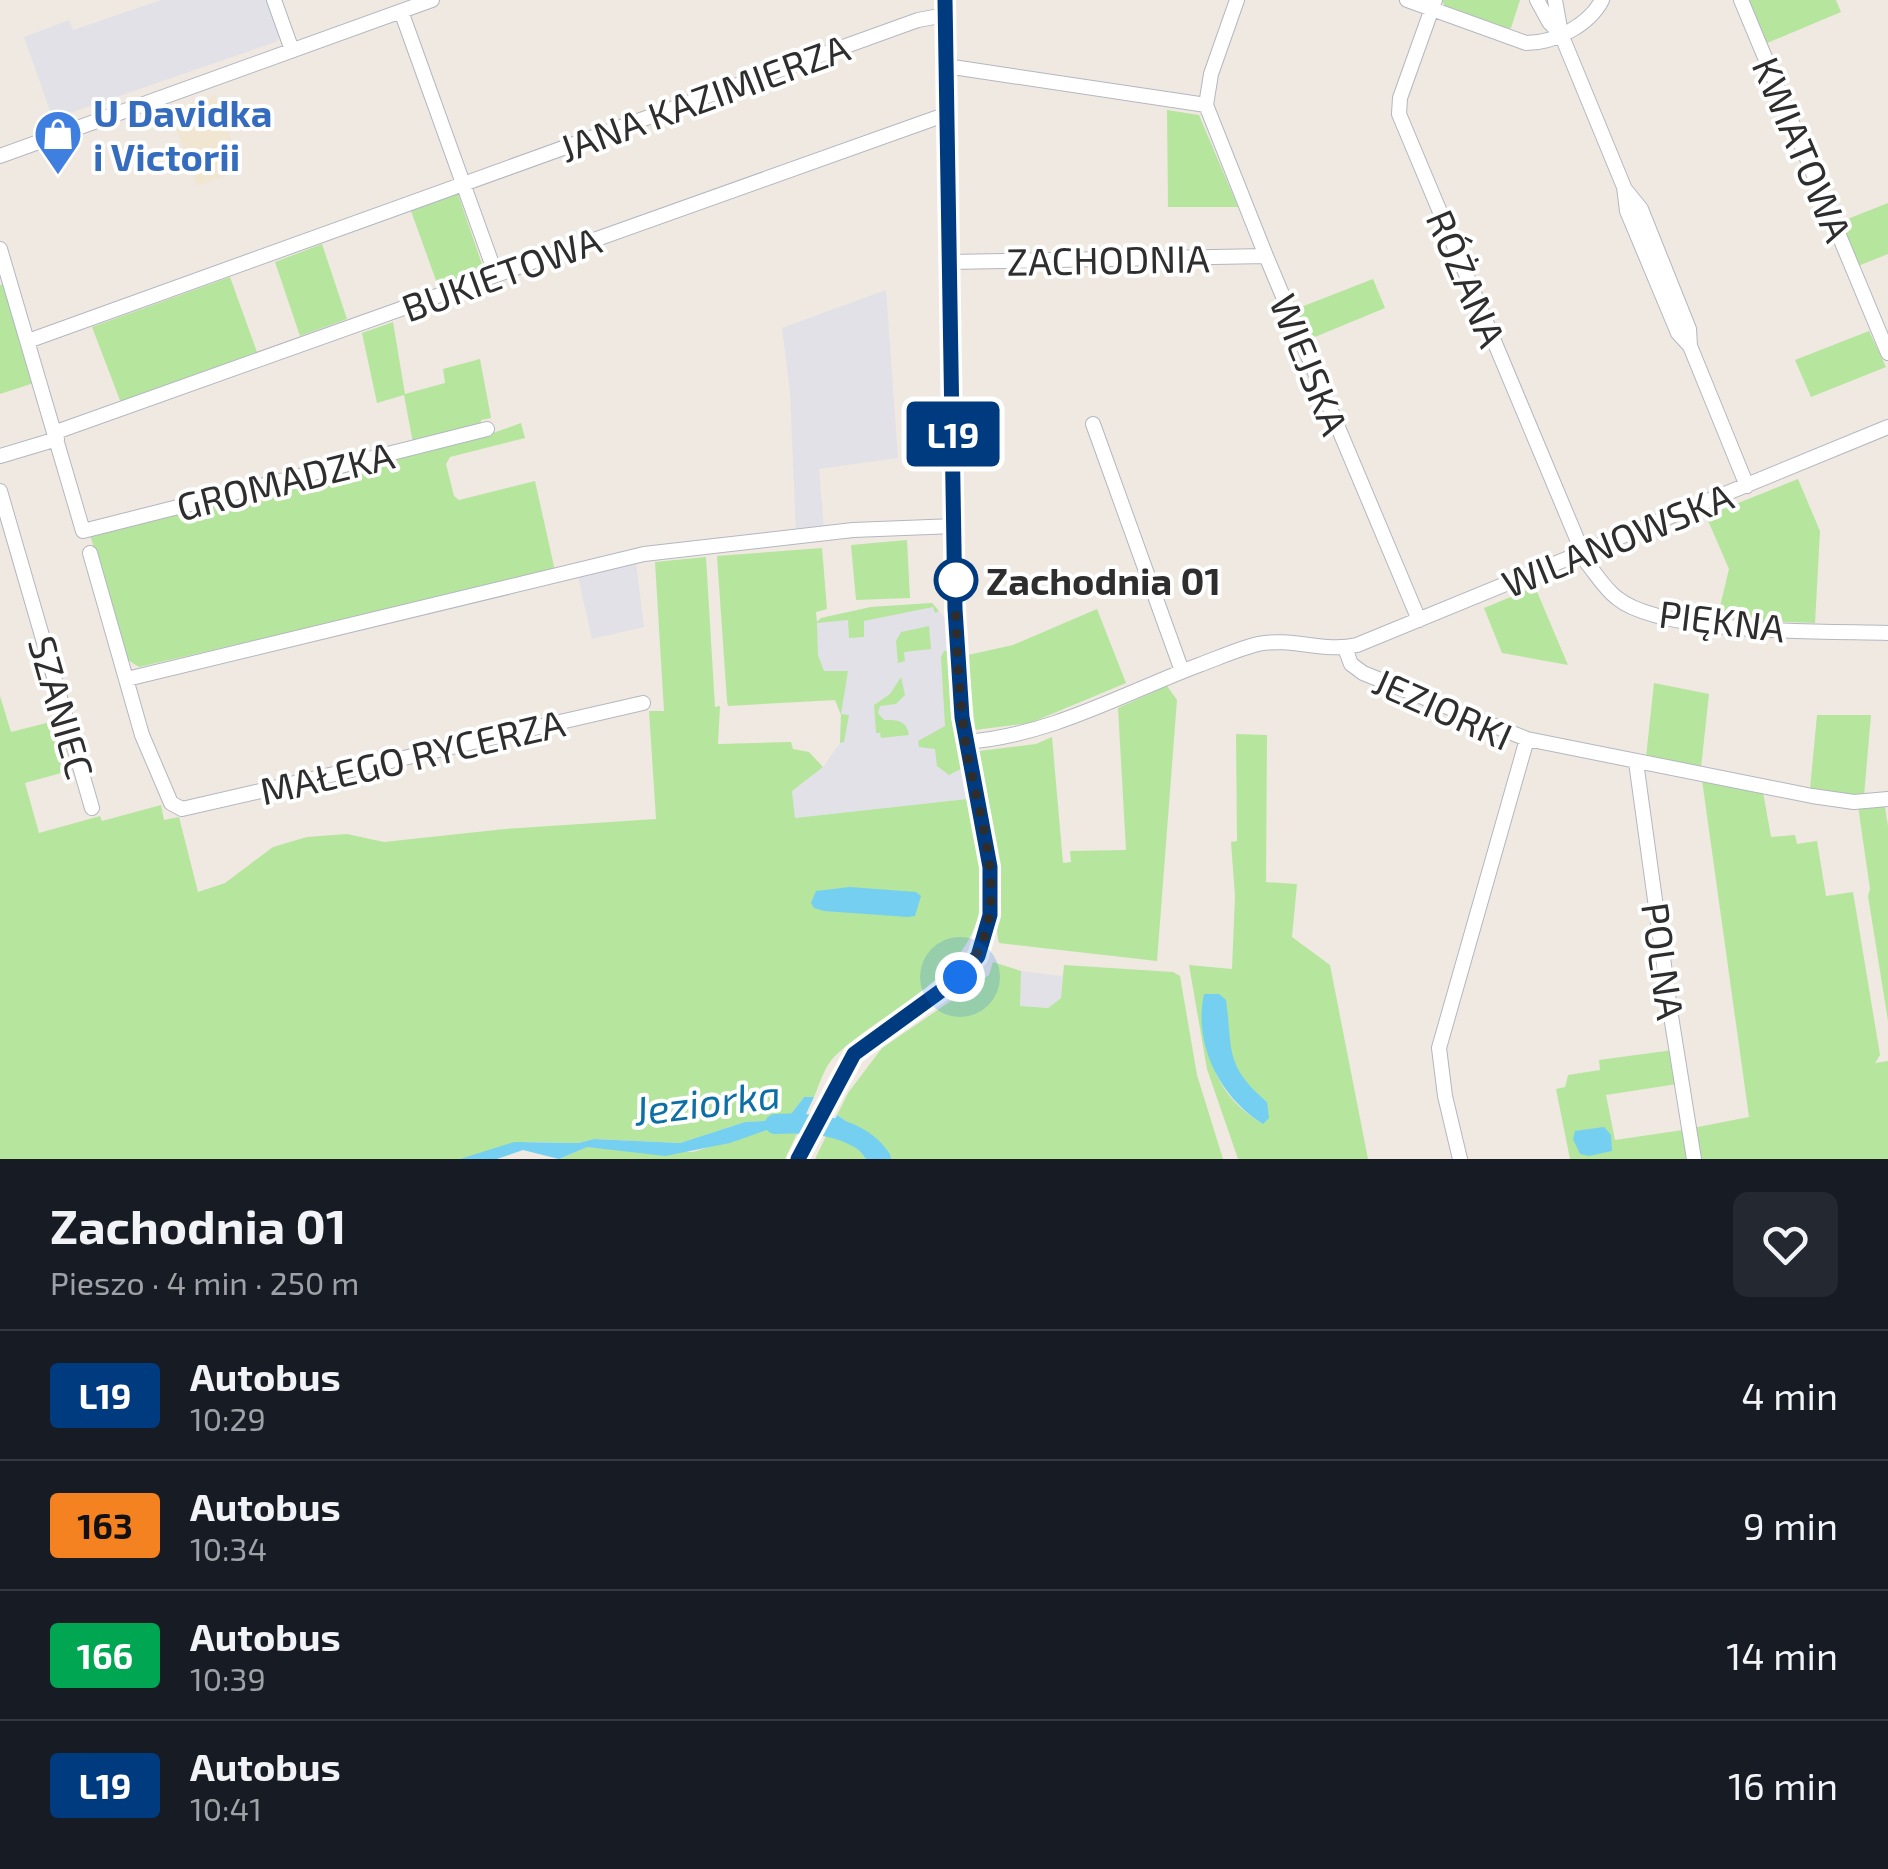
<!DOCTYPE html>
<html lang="pl">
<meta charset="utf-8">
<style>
body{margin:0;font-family:"Exo 2",sans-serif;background:#242831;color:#f1f3f6;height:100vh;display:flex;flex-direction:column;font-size:38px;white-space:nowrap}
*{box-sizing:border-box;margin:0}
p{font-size:32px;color:#9ea1a6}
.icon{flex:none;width:55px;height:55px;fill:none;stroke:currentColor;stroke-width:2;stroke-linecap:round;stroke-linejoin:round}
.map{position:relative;height:1159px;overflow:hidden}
.side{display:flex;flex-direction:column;background:#171b24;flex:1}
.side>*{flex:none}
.badge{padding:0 20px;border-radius:8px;font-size:35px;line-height:65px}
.you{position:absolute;width:50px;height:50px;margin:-25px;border:8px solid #fff;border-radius:50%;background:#1a73e8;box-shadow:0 0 0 15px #1a73e833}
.map>.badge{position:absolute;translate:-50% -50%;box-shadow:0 0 0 5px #fff}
.round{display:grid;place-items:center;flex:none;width:105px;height:105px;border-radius:15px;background:#242831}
.summary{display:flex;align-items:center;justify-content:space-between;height:170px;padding:0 50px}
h1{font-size:48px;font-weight:700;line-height:75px}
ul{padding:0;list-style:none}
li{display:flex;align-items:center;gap:30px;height:130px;padding:0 50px;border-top:2px solid #363941}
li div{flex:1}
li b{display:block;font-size:38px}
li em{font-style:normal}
li .badge{min-width:110px;font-weight:700;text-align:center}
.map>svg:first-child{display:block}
.industrial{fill:#e3e1e8}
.education{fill:#f0e6d1}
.green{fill:#b6e59e;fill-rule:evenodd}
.water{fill:#75cff0}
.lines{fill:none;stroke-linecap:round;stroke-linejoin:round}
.river{stroke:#75cff0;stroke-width:20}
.minor-casing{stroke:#b4b7c1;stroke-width:16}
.minor{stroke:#fff;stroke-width:14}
.line-casing{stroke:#fff;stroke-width:22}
.line{stroke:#003b80;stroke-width:15}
.walk{stroke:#2e2e2e;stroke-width:10;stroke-dasharray:0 18}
.stop-dot{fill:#fff;stroke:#003b80;stroke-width:5}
.labels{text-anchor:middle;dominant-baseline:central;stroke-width:8;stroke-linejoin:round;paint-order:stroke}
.street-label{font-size:38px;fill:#2e2e2e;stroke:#fff}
.shop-label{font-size:38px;font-weight:bold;fill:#366cbe;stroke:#fff;text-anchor:start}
.stop-label{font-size:38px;font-weight:bold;fill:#2e2e2e;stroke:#fff;text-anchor:start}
.water-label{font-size:40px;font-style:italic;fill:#0d6fa3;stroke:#fff}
</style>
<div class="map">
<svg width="1888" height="1159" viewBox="0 0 1888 1159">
<rect width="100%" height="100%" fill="#efe9e1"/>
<path class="industrial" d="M161 0H267L279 33 278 41 53 119 24 37 69 20 73 30Z
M886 290 898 458 819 469 824 528 796 534 790 392 782 328Z
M636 562 644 627 592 639 578 577Z
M932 603 951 625 957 740 967 799 795 818 792 791 823 767 840 743 841 715 818 655 816 623 821 618 871 607Z
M1021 971 1063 976 1061 998 1048 1008 1019 1006Z"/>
<path class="education" d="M215 95 242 170 197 186 170 111Z"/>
<path class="green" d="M1442 0H1520L1511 28H1505L1445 7Z
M1749 0H1836L1841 12 1767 43Z
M1167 110 1199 115 1238 207H1168Z
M458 194 484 270 438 286 411 211Z
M1888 203V254L1858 266 1840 222Z
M322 244 347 319 300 336 275 262Z
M230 277 257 352 121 403 92 327Z
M1373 279 1385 308 1310 339 1296 309Z
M3 284 34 383 0 394V285Z
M393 322 405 394 445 383 443 369 480 359 491 418 481 420V427L413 443 404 395 377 403 362 333Z
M1869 331 1886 367 1811 397 1795 360Z
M521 423 525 438 450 457 446 464 454 496 459 500 535 481 555 571 139 667 128 660 90 535 493 433Z
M1798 479 1820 531 1815 623 1717 619 1729 569 1706 516Z
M907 540 910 598 856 600 851 545Z
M822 548 827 609 816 612 817 622 821 618 871 607 932 603 939 611 935 613 933 607 864 621V637L849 638 848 620 817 623 818 655 824 671H848L841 714 849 715 844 742 840 743 841 715 835 700 728 706 727 701 717 556Z
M706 557 715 707 720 706 718 744 791 742 793 749 809 752 823 767 792 791 795 818 967 799C972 827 985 862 983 890 977 978 890 1004 835 1056 824 1067 820 1083 814 1097H804L791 1114 779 1120 745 1122 680 1143 594 1139 578 1143 530 1142 460 1159H0V696L11 732 58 720 72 770 25 783 39 833 100 816 102 821 161 805 164 820 179 817 198 892 225 883 273 847 307 837 347 834 384 842 505 829 656 819 649 711H664L655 562Z
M1535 587 1568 665 1502 653 1484 608Z
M1097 609 1126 683 1030 723 975 730 968 655 1013 645Z
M929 626 931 649 904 652 905 661 898 663 896 641 901 632Z
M952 650 961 769 949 775 937 766 935 749 919 747 918 741 945 726 941 657 944 651Z
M901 677 905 695 896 704 880 706 878 713 884 720C898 720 906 720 909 735L881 738 880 733H876L874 705 890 694Z
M1654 683 1709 694 1701 768 1646 757Z
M1167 686 1177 700 1157 961 999 943C993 920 1003 895 1000 871 996 831 985 791 979 751L1036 744 1052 737 1063 863 1071 862 1070 851 1126 850 1118 708Z
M1817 715H1871L1864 796 1810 789Z
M1236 734 1267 735 1266 882 1297 884 1292 937 1330 965 1368 1159H1238L1207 1069 1189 965 1232 969 1235 896 1231 842 1237 841ZM1204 994H1219C1232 1022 1224 1054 1243 1080 1248 1088 1259 1095 1267 1102L1263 1124C1211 1093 1204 1050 1204 994Z
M1702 780 1763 792 1771 837 1795 835 1797 844 1817 841 1826 896 1853 892 1880 1055 1875 1063 1888 1061V1159H1698L1693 1128 1749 1117Z
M1858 806 1885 807 1888 826V1021L1868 896 1870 889Z
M993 962 1021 971 1020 1006 1048 1008 1061 998 1064 965 1173 972 1180 976 1197 1075 1223 1159H889L883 1146 837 1115 848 1093 882 1048 989 975Z
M1673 1050 1677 1084 1606 1095 1615 1140 1683 1130 1687 1159H1570L1556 1089 1565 1087 1568 1075 1600 1070 1599 1060Z
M770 1129H799L785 1159H559L586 1147 693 1152Z
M828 1132 856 1146 866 1159H815Z"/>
<path class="water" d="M850 887 916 892 921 896 915 916 908 917 824 911 814 908 811 903 816 891Z
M1204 994H1219L1226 1000C1233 1051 1224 1065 1267 1102L1269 1118 1263 1124C1220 1098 1193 1044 1204 994Z
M804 1097H814L799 1129H770L730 1143 665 1156 587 1147 559 1159 523 1150 497 1159H460L514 1142 578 1143 594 1139 680 1143 745 1122 779 1120 791 1114Z
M837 1115 883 1146 889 1159H866L856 1146 828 1132Z
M1604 1127 1611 1135 1612 1151 1589 1156 1580 1154 1573 1139 1575 1131Z"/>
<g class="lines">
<path class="river" d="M775 1124C811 1122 859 1125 881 1159"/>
<g class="minor-casing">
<path id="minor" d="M274 0 292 50
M1237 0 1211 74 1206 105 1266 256 1419 620
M1407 0 1526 43C1555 43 1589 25 1602 0
M1435 0 1400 98 1399 114 1587 563C1596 574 1605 589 1617 598 1662 635 1826 631 1888 633
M1537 0 1549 22 1561 34
M1555 0 1561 34 1624 187 1627 211 1678 333 1690 346
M1741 0 1888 353
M401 11 496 275
M946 66 1206 105
M0 156 432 0
M1624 188 1641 209 1689 329 1690 346 1747 486
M0 249 83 531 487 429
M949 262 1266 256
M28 341 918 20 945 15
M1093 424 1182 671
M56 432 947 114
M0 456 57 439
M0 491 92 808
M90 553 142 735 171 803 182 809 643 703
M1345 648 1351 664 1363 673 1527 739 1812 796 1854 802 1888 799
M127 679 644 554 853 530 955 526
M965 742C1049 736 1122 694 1199 665 1218 658 1238 649 1258 644 1292 637 1324 653 1357 645L1888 427
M1636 762 1671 1016 1694 1159
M798 1159 854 1054 960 977 977 956 990 915 989 867 965 742 955 609 945 0
M1460 1159 1445 1096 1439 1048 1527 739"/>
</g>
<use href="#minor" class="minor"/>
</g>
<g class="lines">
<g class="line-casing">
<path id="line" d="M798 1159 854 1054 960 977 978 956 990 915V867L962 717 955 609 945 0"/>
</g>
<use href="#line" class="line"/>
<path class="walk" d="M956 580C955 630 958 688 965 740 976 815 1020 914 960 977"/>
</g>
<defs>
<g id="shop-pin" transform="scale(2.5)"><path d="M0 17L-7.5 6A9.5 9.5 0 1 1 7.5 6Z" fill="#3f7fe0" stroke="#fff"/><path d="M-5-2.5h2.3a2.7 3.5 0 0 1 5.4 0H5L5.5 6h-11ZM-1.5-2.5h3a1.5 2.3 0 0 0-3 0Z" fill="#fff"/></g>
</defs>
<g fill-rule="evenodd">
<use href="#shop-pin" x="58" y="134"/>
</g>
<circle class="stop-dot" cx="956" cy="580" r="20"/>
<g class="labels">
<g class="street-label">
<text transform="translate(704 97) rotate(-20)">JANA KAZIMIERZA</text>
<text transform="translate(1803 149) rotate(67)">KWIATOWA</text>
<text transform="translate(1108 259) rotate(-1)">ZACHODNIA</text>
<text transform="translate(501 273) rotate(-20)">BUKIETOWA</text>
<text transform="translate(1467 278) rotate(67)">RÓŻANA</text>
<text transform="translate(1310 364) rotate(68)">WIEJSKA</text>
<text transform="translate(285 480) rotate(-14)">GROMADZKA</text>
<text transform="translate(1617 539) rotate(-22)">WILANOWSKA</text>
<text transform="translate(1722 620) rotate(7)">PIĘKNA</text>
<text transform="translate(62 707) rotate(74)">SZANIEC</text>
<text transform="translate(1443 708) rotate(24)">JEZIORKI</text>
<text transform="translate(412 756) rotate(-13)">MAŁEGO RYCERZA</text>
<text transform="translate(1664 961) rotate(82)">POLNA</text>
</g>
<g class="shop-label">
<text x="93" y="112">U Davidka<tspan x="93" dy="44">i Victorii</tspan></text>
</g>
<g class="stop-label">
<text x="986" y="580">Zachodnia 01</text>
</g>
<g class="water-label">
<text transform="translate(707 1101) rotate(-7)">Jeziorka</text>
</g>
</g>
</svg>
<div class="you" style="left:960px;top:977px"></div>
<b class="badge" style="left:953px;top:434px;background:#003b80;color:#fff">L19</b>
</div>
<section class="side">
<div class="summary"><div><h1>Zachodnia 01</h1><p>Pieszo · 4 min · 250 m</p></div><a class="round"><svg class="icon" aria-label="heart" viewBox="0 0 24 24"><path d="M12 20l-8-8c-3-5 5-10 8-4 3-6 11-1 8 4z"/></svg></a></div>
<ul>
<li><span class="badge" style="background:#003b80;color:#fff">L19</span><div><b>Autobus</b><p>10:29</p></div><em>4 min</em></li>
<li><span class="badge" style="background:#f58220;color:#111">163</span><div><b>Autobus</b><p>10:34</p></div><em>9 min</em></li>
<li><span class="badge" style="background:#00a651;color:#fff">166</span><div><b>Autobus</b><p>10:39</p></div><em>14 min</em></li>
<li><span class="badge" style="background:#003b80;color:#fff">L19</span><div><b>Autobus</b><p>10:41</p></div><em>16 min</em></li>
</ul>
</section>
